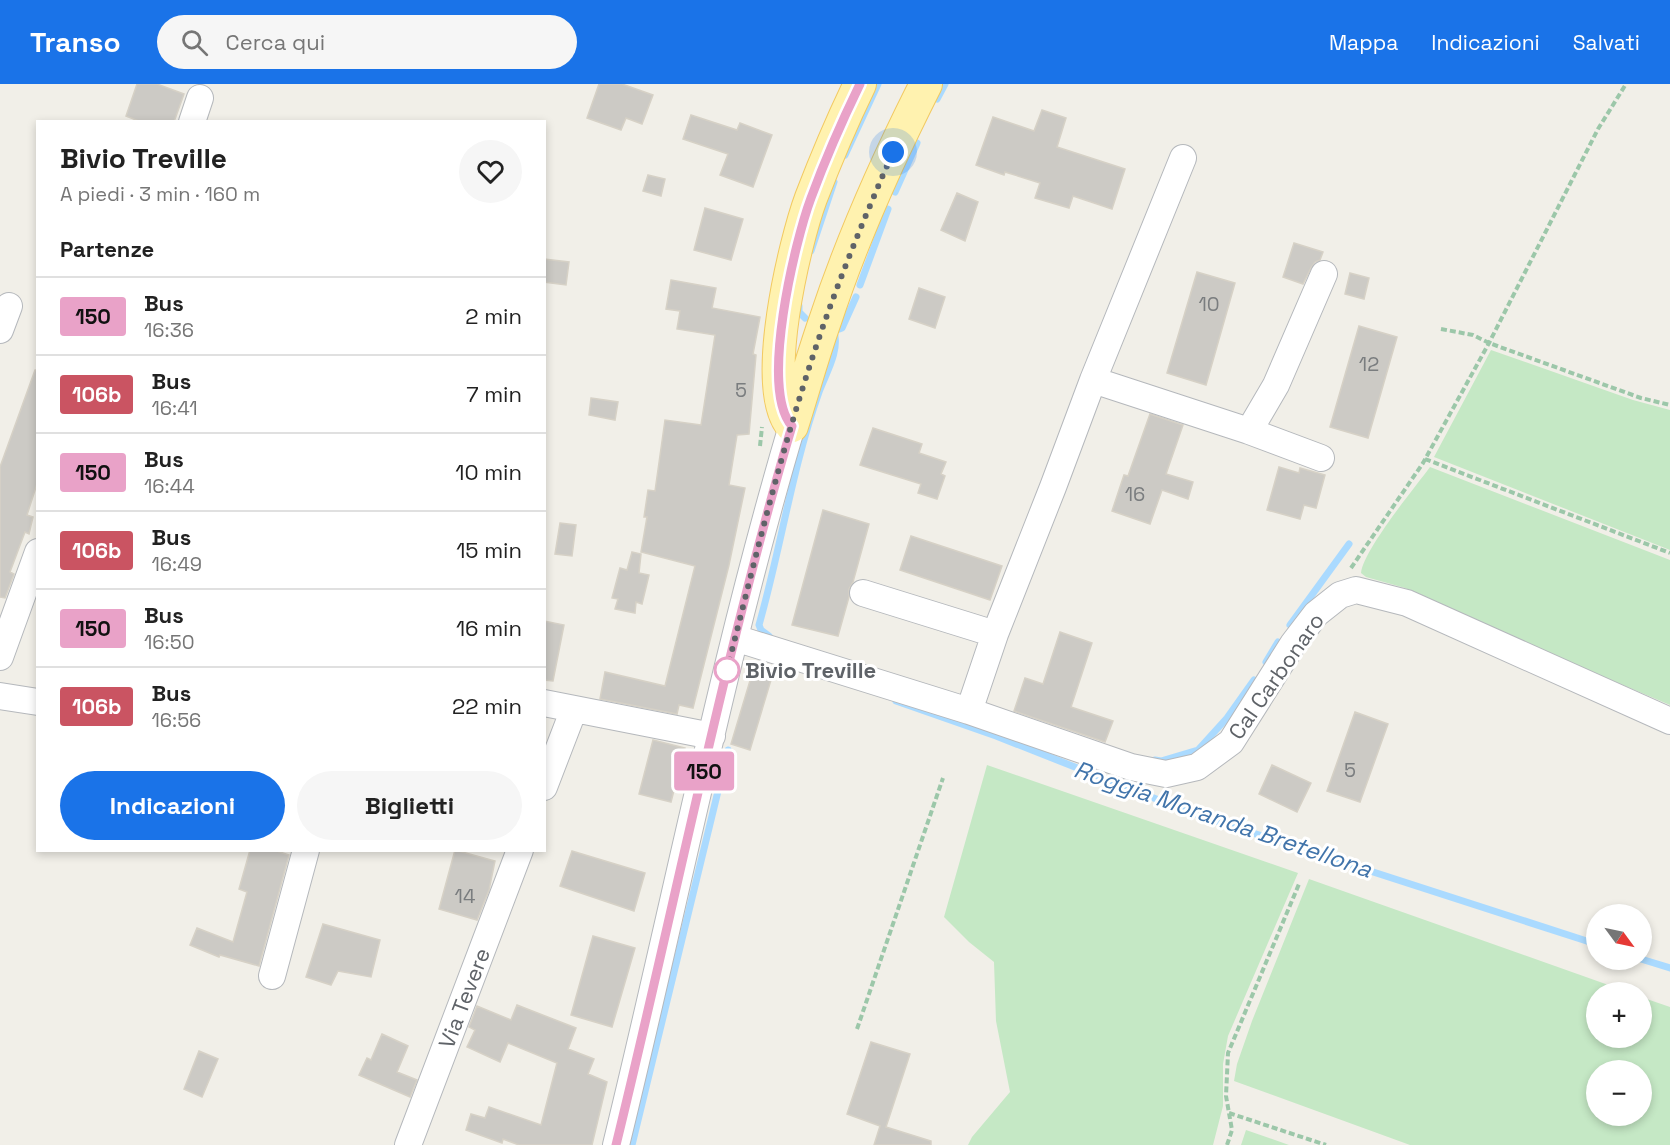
<!DOCTYPE html>
<html lang="it">
<meta charset="utf-8">
<style>
body{margin:0;font-family:"Space Grotesk",sans-serif;background:#f6f6f6;color:#222;height:100vh;display:flex;flex-direction:column;font-size:22px;white-space:nowrap}
*{box-sizing:border-box;margin:0}
p{font-size:20px;color:#767676}
.icon{flex:none;width:33px;height:33px;fill:none;stroke:currentColor;stroke-width:2;stroke-linecap:round;stroke-linejoin:round}
.map{position:relative;flex:1;overflow:hidden}
.side{position:absolute;left:36px;top:36px;width:510px;height:732px;display:flex;flex-direction:column;background:#fff;border-radius:0px;box-shadow:0 3px 9px #0003}
.side>*{flex:none}
.badge{padding:0 12px;border-radius:4px;font-size:21px;line-height:39px}
.needle{width:39px;rotate:123deg}
.fabs{position:absolute;left:1586px;top:820px;display:grid;gap:12px}
.fabs a{display:grid;place-items:center;width:66px;height:66px;border-radius:50%;background:#fff;box-shadow:0 3px 9px #0003;font-size:30px}
.you{position:absolute;width:30px;height:30px;margin:-15px;border:4px solid #fff;border-radius:50%;background:#1a73e8;box-shadow:0 0 0 9px #1a73e833}
.map>.badge{position:absolute;translate:-50% -50%;box-shadow:0 0 0 3px #fff}
h2{padding:0 24px;font-size:22px;line-height:54px}
.round{display:grid;place-items:center;flex:none;width:63px;height:63px;border-radius:32px;background:#f6f6f6}
.summary{display:flex;align-items:center;justify-content:space-between;height:102px;padding:0 24px}
h1{font-size:28px;font-weight:700;line-height:45px}
.cta{display:flex;gap:12px;margin-top:auto;padding:12px 24px}
.cta a{flex:1;height:69px;border-radius:36px;background:#1a73e8;color:#fff;font-size:24px;font-weight:700;line-height:69px;text-align:center}
.cta a+a{background:#f6f6f6;color:#222}
ul{padding:0;list-style:none}
li{display:flex;align-items:center;gap:18px;height:78px;padding:0 24px;border-top:2px solid #e0e0e0}
li div{flex:1}
li b{display:block;font-size:22px}
li em{font-style:normal}
li .badge{min-width:66px;font-weight:700;text-align:center}
header{display:flex;align-items:center;gap:36px;box-sizing:border-box;height:84px;padding:0 30px;background:#1a73e8;color:#fff}
header strong{font-size:28px}
nav{display:flex;gap:33px;margin-inline-start:auto;font-size:21px}
.search{width:420px;height:54px;background:#f6f6f6;display:flex;align-items:center;gap:15px;box-sizing:border-box;padding:0 21px;border-radius:33px;color:#767676;font-size:22px}
.map>svg:first-child{display:block}
.green{fill:#c5e8c5;fill-rule:evenodd}
.lines{fill:none;stroke-linecap:round;stroke-linejoin:round}
.stream{stroke:#aadaff;stroke-width:7}
.building{fill:#cccac5;stroke:#d6d1c6;stroke-width:1.5}
.minor-casing{stroke:#b5b8bc;stroke-width:28}
.major-casing{stroke:#f2c960;stroke-width:34}
.path{stroke:#9cc7a9;stroke-width:4;stroke-dasharray:6 3;stroke-linecap:butt}
.minor{stroke:#fff;stroke-width:26}
.major{stroke:#fff2af;stroke-width:32}
.line-casing{stroke:#fff;stroke-width:14}
.line{stroke:#e9a2c8;stroke-width:9}
.walk{stroke:#5f6368;stroke-width:6;stroke-dasharray:0 10.8}
.stop-dot{fill:#fff;stroke:#e9a2c8;stroke-width:3}
.labels{text-anchor:middle;dominant-baseline:central;stroke-width:6;stroke-linejoin:round;paint-order:stroke}
.number-label{font-size:20px;fill:#7a7d7f}
.stop-label{font-size:22px;font-weight:bold;fill:#5f6368;stroke:#fff;text-anchor:start}
.street-label{font-size:22px;fill:#5f6368;stroke:#fff}
.water-label{font-size:24px;font-style:italic;fill:#4174aa;stroke:#fff}
</style>
<header>
<strong>Transo</strong>
<div class="search"><svg class="icon" aria-label="search" viewBox="0 0 24 24"><circle cx="10" cy="10" r="6"/><path d="M15 15l6 6"/></svg>Cerca qui</div>
<nav><a>Mappa</a><a>Indicazioni</a><a>Salvati</a></nav>
</header>
<div class="map">
<svg width="1670" height="1061" viewBox="0 0 1670 1061">
<rect width="100%" height="100%" fill="#f1efe8"/>
<path class="green" d="M1491 266 1633 316 1670 326V466L1434 373Z
M1430 383 1670 476V621L1517 556 1405 504 1366 493 1361 489C1364 465 1413 406 1430 383Z
M987 681 1298 789 1228 952 1223 980V1022L1213 1061H968L972 1053 1010 1008 996 937 994 878 969 858 944 833Z
M1309 795 1631 909H1596V954H1641V913L1670 923V1061H1410L1234 997 1237 980 1252 937ZM1596 987H1641V1032H1596Z
M1246 1046 1289 1061H1241Z"/>
<g class="lines">
<path class="stream" d="M937 15 945 0
M845 71 878 0
M895 108 917 59
M811 167 834 98
M860 201 888 125
M799 222V228L805 234
M1290 541 1349 460
M769 552 761 546 759 541C781 464 792 384 819 308 826 289 840 267 834 247L842 244 856 213
M1266 578 1278 558
M896 617 996 652 1197 731 1596 860
M1155 676 1161 677 1198 666 1227 634 1254 596
M1641 875 1670 884
M632 1061 728 666"/>
</g>
<path class="building" d="M137 0H157L184 10 174 38H141L126 32Z
M599 0H622L653 11 642 40 626 34 621 46 587 34Z
M1042 26 1066 34 1057 63 1125 85 1112 125 1073 112 1069 124 1035 114 1040 99 1005 88 1004 91 976 81 993 33 1034 47Z
M691 31 737 46 740 39 772 51 753 103 720 91 728 70 683 55Z
M648 91 665 95 661 112 643 107Z
M957 109 978 118 965 157 941 146Z
M705 124 743 135 731 176 694 166Z
M1294 159 1323 168 1320 176 1315 178 1311 184 1303 200 1283 193Z
M544 175 569 178 566 201 544 198Z
M1197 188 1235 199 1206 301 1167 289Z
M1350 189 1369 194 1364 215 1345 210Z
M671 196 716 204 712 224 760 233 753 270 756 271 749 350 737 351 729 401 745 404 729 481 693 624 679 621 677 630 600 615 605 588 665 602 695 482 641 468 647 433H644L648 406 655 407 665 336 701 341 715 251 677 245 680 227 666 225Z
M919 204 945 213 935 244 909 235Z
M1359 242 1397 253 1368 354 1330 343Z
M35 286H38V397L27 431 33 433 29 450 25 448 10 488 14 490 5 514 0 513V383Z
M591 314 618 318 615 336 589 331Z
M1150 330 1183 341 1166 390 1193 398 1188 415 1162 406 1150 440 1112 427 1124 391 1128 392Z
M873 344 922 360 919 369 946 378 941 390 945 392 937 415 918 409 921 400 860 381Z
M1279 383 1299 389 1300 384 1325 391 1316 424 1304 421 1300 435 1267 426Z
M823 426 869 440 853 498 849 505V513L838 552 792 541Z
M560 439 576 441 572 472 555 470Z
M911 452 1002 482 990 516 900 486Z
M632 468 641 470 639 489 649 491 642 520 636 518 635 529 615 525 618 515 612 514 620 484 627 486Z
M544 537 564 541 553 597 544 596Z
M1060 548 1092 559 1071 623 1113 637 1105 658 1014 627 1025 594 1043 600Z
M755 580 774 586 750 666 731 660Z
M1355 628 1388 640 1360 718 1327 707Z
M653 656 685 664 671 718 639 710Z
M1272 681 1311 699 1297 728 1259 710Z
M250 766H274L289 771 259 882 220 871 219 873 190 861 197 844 233 858 247 808 239 805Z
M455 766 495 777 489 806 477 836 439 825Z
M572 767 645 789 634 827 560 802Z
M323 840 380 856 371 893 338 887 331 901 306 893Z
M593 852 635 864 612 943 571 931Z
M517 921 576 944 568 965 594 975 588 990 607 998 592 1061H519L503 1055 502 1059 466 1046 471 1030 485 1034 489 1023 541 1041 557 979 508 959 500 978 467 963 475 946 469 943 477 922 511 936Z
M382 950 408 962 397 988 417 996 410 1013 359 991 367 974 371 976Z
M871 958 910 970 886 1043 931 1057V1061H874L880 1042 847 1030Z
M199 967 218 975 202 1013 184 1005Z"/>
<g class="lines">
<g class="minor-casing">
<path id="minor" d="M192 38 200 14
M0 246 9 222
M1093 296 1249 347 1276 301 1324 190
M1249 347 1321 374
M863 509 995 550
M735 554 969 627 1131 683 1166 690 1197 683 1231 658 1293 560 1316 530 1340 511 1356 506 1407 519 1670 637
M0 573 38 468
M0 612 38 618
M544 619 712 652
M969 627 995 550 1053 403 1093 296 1183 74
M544 703 574 625
M272 892 306 766
M408 1061 520 766
M616 1061C675 821 722 578 792 342"/>
</g>
<g class="major-casing">
<path id="major" d="M792 342C803 307 813 271 825 237 852 155 887 77 926 0
M792 342C759 306 795 157 811 114 826 75 842 37 860 0"/>
</g>
<path class="path" d="M1441 245 1473 251 1489 259 1641 314 1670 321
M760 362 762 343
M1425 375 1670 469
M1351 484 1423 379 1489 259 1598 45 1626 0
M857 945 943 694
M1229 1029 1326 1061
M1227 1061 1232 1046 1226 1012 1228 969 1299 800"/>
<use href="#minor" class="minor"/>
<use href="#major" class="major"/>
</g>
<g class="lines">
<g class="line-casing">
<path id="line" d="M616 1061C675 821 722 579 792 342 759 306 795 157 811 114 825 76 842 37 860 0"/>
</g>
<use href="#line" class="line"/>
<path class="walk" d="M727 586C757 468 785 349 826 234 846 178 869 123 893 68"/>
</g>
<circle class="stop-dot" cx="727" cy="586" r="12"/>
<g class="labels">
<g class="number-label">
<text x="1209" y="220">10</text>
<text x="1369" y="280">12</text>
<text x="741" y="306">5</text>
<text x="1135" y="410">16</text>
<text x="1350" y="686">5</text>
<text x="465" y="812">14</text>
</g>
<g class="stop-label">
<text x="745" y="586">Bivio Treville</text>
</g>
<g class="street-label">
<text transform="translate(1276 592) rotate(-55)">Cal Carbonaro</text>
<text transform="translate(464 914) rotate(-69)">Via Tevere</text>
</g>
<g class="water-label">
<text transform="translate(1223 735) rotate(19)">Roggia Moranda Bretellona</text>
</g>
</g>
</svg>
<div class="fabs">
<a><svg class="needle" viewBox="-14 -14 28 28"><path d="M0-13l5 13h-10z" fill="#e53935"/><path d="M0 13l5-13h-10z" fill="#767676"/></svg></a>
<a>+</a>
<a>−</a>
</div>
<div class="you" style="left:893px;top:68px"></div>
<b class="badge" style="left:704px;top:687px;background:#e9a2c8;color:#111">150</b>
<section class="side">
<div class="summary"><div><h1>Bivio Treville</h1><p>A piedi · 3 min · 160 m</p></div><a class="round"><svg class="icon" aria-label="heart" viewBox="0 0 24 24"><path d="M12 20l-8-8c-3-5 5-10 8-4 3-6 11-1 8 4z"/></svg></a></div>
<h2>Partenze</h2>
<ul>
<li><span class="badge" style="background:#e9a2c8;color:#111">150</span><div><b>Bus</b><p>16:36</p></div><em>2 min</em></li>
<li><span class="badge" style="background:#ca5462;color:#fff">106b</span><div><b>Bus</b><p>16:41</p></div><em>7 min</em></li>
<li><span class="badge" style="background:#e9a2c8;color:#111">150</span><div><b>Bus</b><p>16:44</p></div><em>10 min</em></li>
<li><span class="badge" style="background:#ca5462;color:#fff">106b</span><div><b>Bus</b><p>16:49</p></div><em>15 min</em></li>
<li><span class="badge" style="background:#e9a2c8;color:#111">150</span><div><b>Bus</b><p>16:50</p></div><em>16 min</em></li>
<li><span class="badge" style="background:#ca5462;color:#fff">106b</span><div><b>Bus</b><p>16:56</p></div><em>22 min</em></li>
</ul>
<div class="cta"><a>Indicazioni</a><a>Biglietti</a></div>
</section>
</div>
